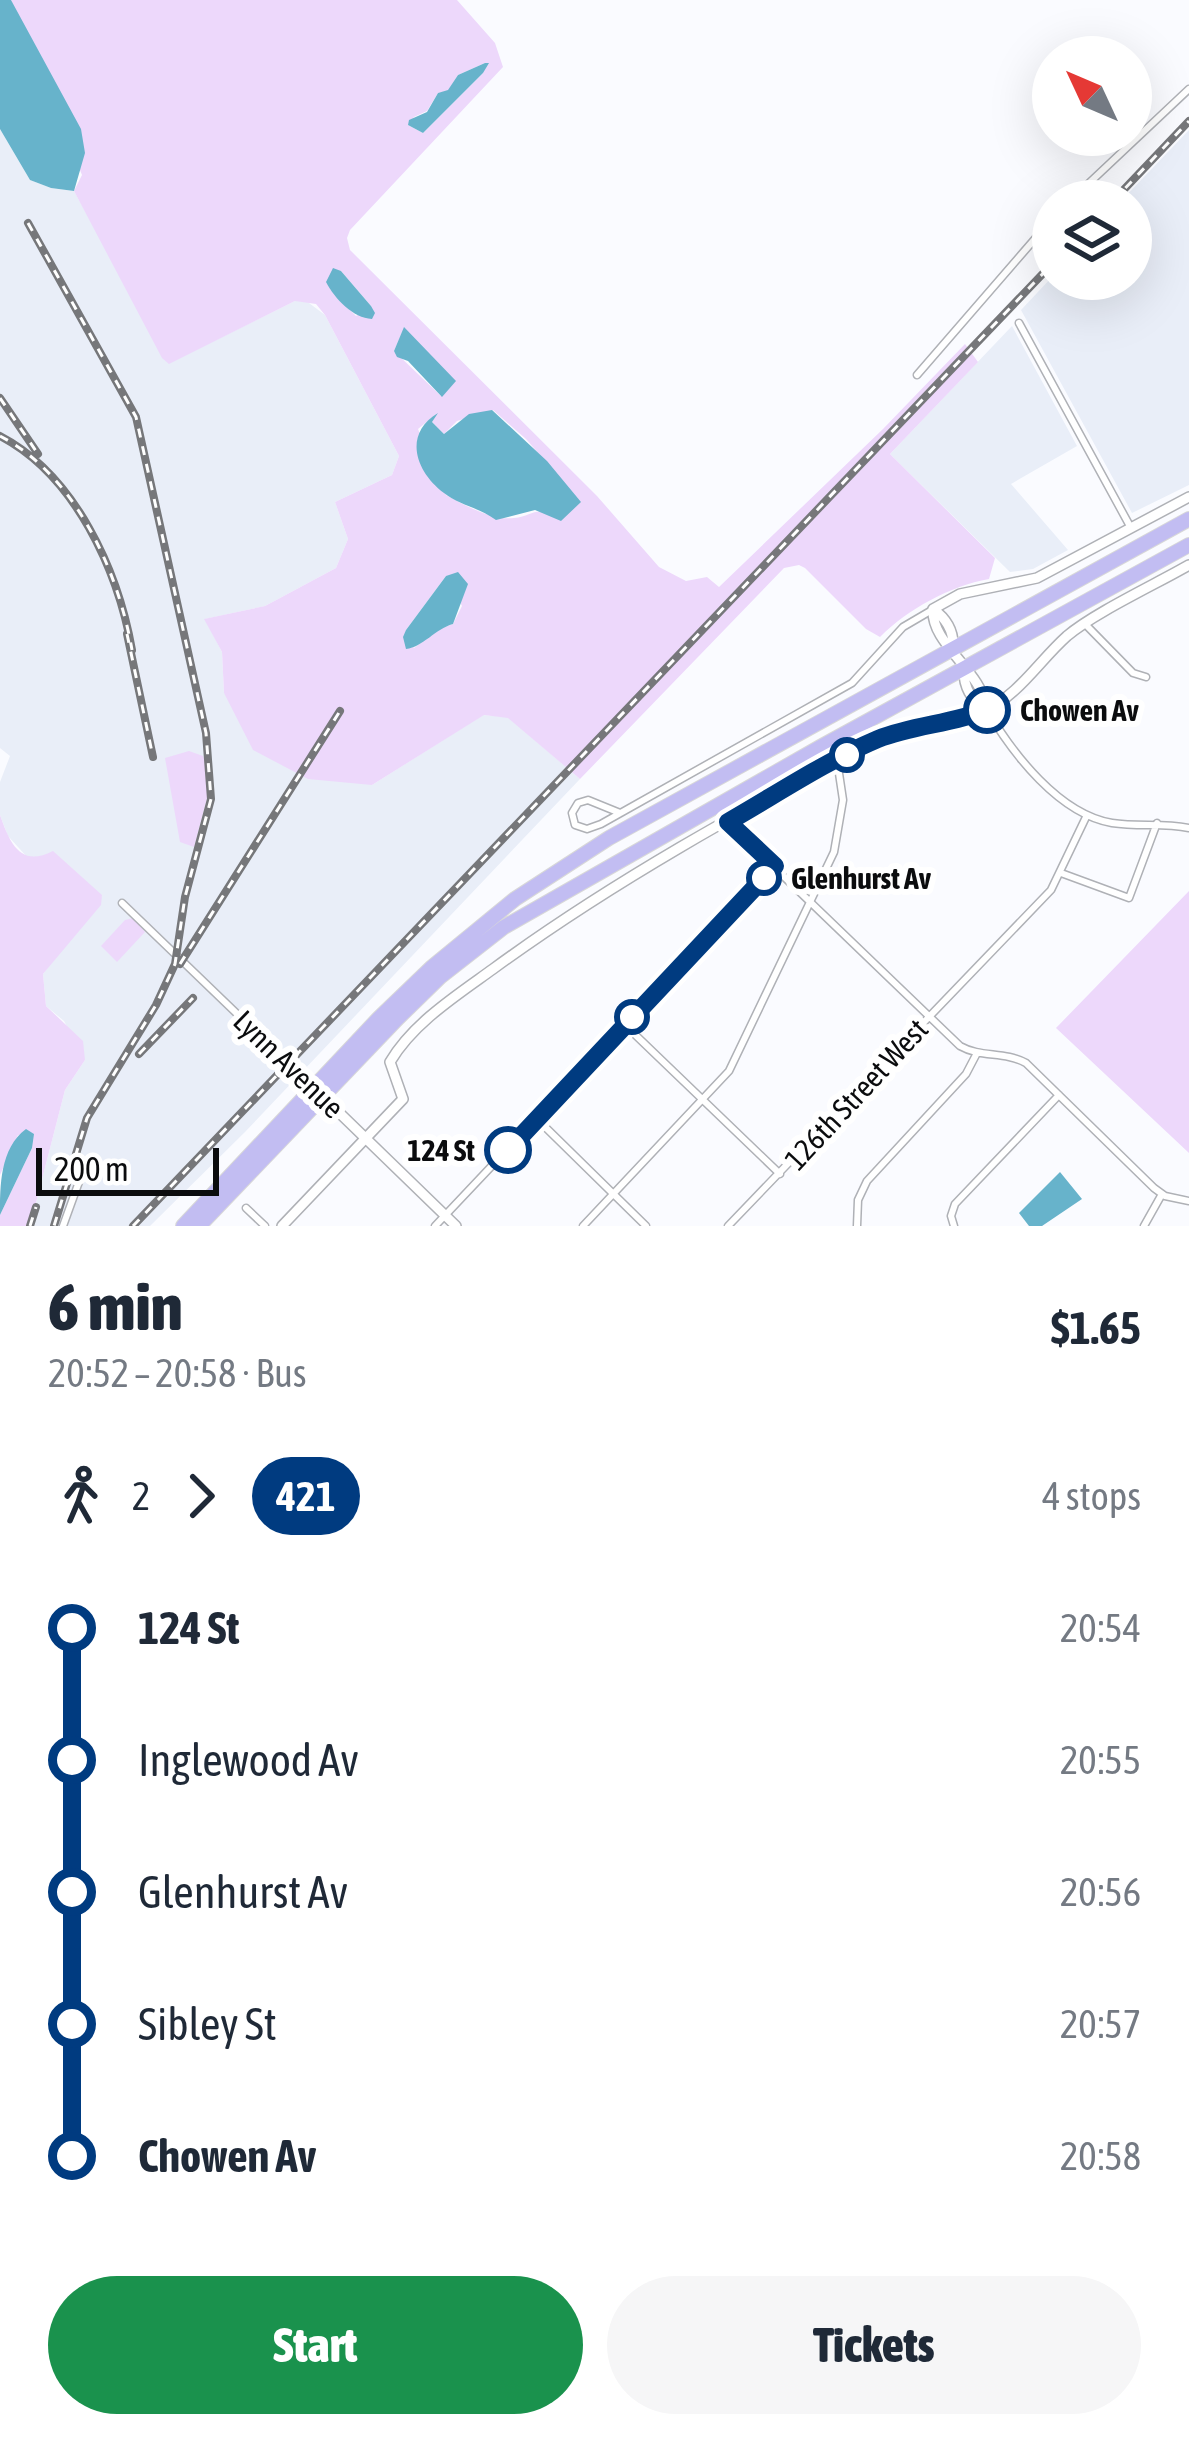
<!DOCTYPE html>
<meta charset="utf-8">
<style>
body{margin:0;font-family:"Asap Condensed",sans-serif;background:#f6f6f7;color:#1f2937;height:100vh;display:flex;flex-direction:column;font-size:45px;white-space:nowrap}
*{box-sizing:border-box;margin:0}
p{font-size:39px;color:#747a83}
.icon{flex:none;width:66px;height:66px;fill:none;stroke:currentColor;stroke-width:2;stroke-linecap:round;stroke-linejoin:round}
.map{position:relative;height:1226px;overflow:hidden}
.side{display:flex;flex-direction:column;background:#fff;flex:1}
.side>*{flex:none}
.badge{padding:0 24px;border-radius:39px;font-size:42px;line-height:78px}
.needle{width:78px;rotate:314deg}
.controls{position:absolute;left:1032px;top:36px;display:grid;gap:24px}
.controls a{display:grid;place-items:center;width:120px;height:120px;border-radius:50%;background:#fff;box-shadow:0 12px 48px #0002;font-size:60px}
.scale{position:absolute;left:36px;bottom:30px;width:183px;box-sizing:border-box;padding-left:12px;border:6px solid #0b0c0e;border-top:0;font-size:33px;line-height:42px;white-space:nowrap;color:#0b0c0e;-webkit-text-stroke:9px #fff;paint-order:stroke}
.map>.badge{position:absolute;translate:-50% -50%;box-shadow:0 0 0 6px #fff}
.legs{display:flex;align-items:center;gap:18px;height:132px;padding:0 48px;font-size:39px}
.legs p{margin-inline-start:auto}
.summary{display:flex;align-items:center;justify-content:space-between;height:204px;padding:0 48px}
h1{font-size:66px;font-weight:800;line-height:90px}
.cta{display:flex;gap:24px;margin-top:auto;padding:24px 48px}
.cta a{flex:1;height:138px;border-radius:72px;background:#1a924d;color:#fff;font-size:48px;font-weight:800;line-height:138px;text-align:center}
.cta a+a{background:#f6f6f7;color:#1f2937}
ul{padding:0 48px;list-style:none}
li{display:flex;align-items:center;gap:42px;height:132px;font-size:45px}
li i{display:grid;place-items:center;width:18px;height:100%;margin:0 15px;background:currentColor}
li i::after{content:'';width:30px;height:30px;margin:-15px;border:9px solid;border-radius:50%;background:#fff}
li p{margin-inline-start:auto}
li:first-child i{background:linear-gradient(#0000 50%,currentColor 0)}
li:last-child i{background:linear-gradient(currentColor 50%,#0000 0)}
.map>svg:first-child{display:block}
.built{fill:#e9eef8}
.green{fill:#edd8fb;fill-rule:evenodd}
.water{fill:#67b3cb}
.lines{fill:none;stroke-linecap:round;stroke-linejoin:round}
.street-casing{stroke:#afb1b6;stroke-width:9}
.secondary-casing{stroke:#afb1b6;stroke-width:12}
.highway-casing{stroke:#d8d8d8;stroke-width:16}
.street{stroke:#fff;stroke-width:6}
.secondary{stroke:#fff;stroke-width:9}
.highway{stroke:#c2bdf2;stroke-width:14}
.rail-casing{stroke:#76777a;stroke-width:8}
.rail{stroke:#fff;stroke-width:3;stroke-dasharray:9;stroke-linecap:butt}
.line-1-casing{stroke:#fff;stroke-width:27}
.line-1{stroke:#003b80;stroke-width:18}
.stop-1-dot{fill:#fff;stroke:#003b80;stroke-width:6}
.labels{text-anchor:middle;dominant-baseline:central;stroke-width:12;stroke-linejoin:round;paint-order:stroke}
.stop-label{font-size:30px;font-weight:bold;fill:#0b0c0e;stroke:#fff;text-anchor:start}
.street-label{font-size:30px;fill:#0b0c0e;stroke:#fff}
</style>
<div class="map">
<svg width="1189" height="1226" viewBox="0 0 1189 1226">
<rect width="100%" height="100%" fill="#fafbff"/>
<path class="built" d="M0 129 30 180 51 188 74 191 169 363 295 301 305 300 325 315 399 456 392 475 335 502 348 539 336 568 265 606 205 619 222 652 224 693 372 785 483 715 508 717 580 779 245 1132 150 1226H30L65 1090 85 1060 64 1021 46 1006 43 974 102 896 53 852 36 860 28 858 8 836 0 815V782L10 756 0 748Z
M1189 130V485L1132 513 1021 310 1053 276V279H1131V201H1121Z
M1012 326 1077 446 1011 484 1068 550 1033 569 1010 572 890 454Z"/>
<path class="green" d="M11 0H457L495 43 503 67 350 230 347 238 350 250 597 496 659 567 686 581 707 577 719 587 883 429 965 344 978 362 890 454 995 558 989 579C950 586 908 609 880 637L866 629 805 568 799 565 784 568 580 779 508 718 484 715 372 785 308 779 253 750 224 693 222 652 204 619 265 606 336 568 348 539 335 502 392 475 399 456 325 315 316 304 295 301 169 364 162 358 74 191 82 175ZM485 63 483 73 423 133 408 125 414 117 427 111 438 93 448 91 458 75ZM341 271 371 306 356 316 330 289ZM404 328 455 381 441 396 394 351ZM493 410 526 439 571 491 552 514C535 507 531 516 514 518 493 521 464 505 446 495L418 429 435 415 432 422 444 434 457 421ZM446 576 462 606 453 624 441 628 414 648 406 630Z
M189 751 203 756 212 779 194 847 180 842 165 758Z
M0 815C10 843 20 868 53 851L102 895 101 905 43 974 46 1006 83 1041 85 1060 65 1090 30 1226H0V1215L32 1148 18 1135 0 1175Z
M1189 891V1153L1056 1028Z
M133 918 145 932 117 962 101 946 125 920Z"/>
<path class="water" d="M0 0H11L81 129 85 153 74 191 51 188 30 180 0 129Z
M485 63H489L483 73 423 133 408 125 409 120 427 112 438 93 448 90 458 75Z
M333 268 341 271 371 306 375 313 372 319C353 318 335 299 326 282Z
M404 327 456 381 442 397 408 361 397 357 394 351Z
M492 410 547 461 581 502 561 521 535 510 496 520C480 508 459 505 444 493 415 471 403 434 438 413L432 422 444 434 469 414Z
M458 572 468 584 453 624C435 629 423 647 406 649L403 637 406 630 446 576Z
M26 1129 34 1134 32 1148 0 1215C0 1186 0 1148 26 1129Z
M1060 1172 1082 1199 1042 1226H1029L1019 1213Z"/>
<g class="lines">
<g class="street-casing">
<path id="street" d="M1070 201 1189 89
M1019 323 1131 528
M917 375 1053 218
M1086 625 1133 673 1146 677
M987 710C1013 754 1059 814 1112 823 1138 827 1163 823 1189 828
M620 813 588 800 578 803 572 813 575 825 587 829 601 824 852 683 903 627 932 610
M727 822 960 1046C981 1058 1004 1051 1026 1063L1154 1188 1165 1196 1189 1201
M1061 873 1129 898 1157 823
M122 903 313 1087
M625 1025 780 1174
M537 1119 646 1226
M246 1208 265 1226
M63 1226 84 1168
M435 1226 775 866
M583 1226 729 1071 834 852 843 800 837 760
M728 1226 1051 890 1087 815
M857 1226 858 1200 867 1181 966 1074 977 1053
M954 1226 951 1216 955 1204 1059 1095
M1144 1226 1162 1194"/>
</g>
<g class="secondary-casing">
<path id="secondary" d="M933 609 960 594 1037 578 1189 497
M933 609C931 645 982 670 987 710
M933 609C947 619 954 632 953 648
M964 668C963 686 971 701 987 710
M322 1096 456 1226
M282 1226 403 1099 390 1062C413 1023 457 995 493 969 612 882 744 809 875 740 911 727 949 728 984 711 1020 694 1038 662 1067 636 1094 613 1156 584 1189 565"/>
</g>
<g class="highway-casing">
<path id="highway" d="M183 1226 379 1018 431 968 515 899 609 838 1189 519
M199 1226 398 1018 440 977 504 927 822 746 1189 545"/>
</g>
<use href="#street" class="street"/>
<use href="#secondary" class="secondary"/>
<use href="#highway" class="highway"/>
<g class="rail-casing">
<path id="rail" d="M1113 201 1189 121
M28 223 136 417 206 733 211 799 185 897 175 964 156 1005 87 1118 54 1226
M0 398 38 454
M0 436C75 475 118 570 132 650
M127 634 153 757
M180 964 340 711
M139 1054 193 998
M30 1226 36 1207
M133 1226 1053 263"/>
</g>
<use href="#rail" class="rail"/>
</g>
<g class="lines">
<g class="line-1-casing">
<path id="line-1" d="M508 1150 775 866 728 822C777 794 826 761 878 739 913 725 951 724 987 710"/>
</g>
<use href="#line-1" class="line-1"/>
</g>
<g class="stop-1-dot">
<circle cx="987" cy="710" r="21"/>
<circle cx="847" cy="755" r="15"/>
<circle cx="764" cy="878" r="15"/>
<circle cx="632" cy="1017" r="15"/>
<circle cx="508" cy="1150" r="21"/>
</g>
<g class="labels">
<g class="stop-label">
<text x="1020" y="710">Chowen Av</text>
<text x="791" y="878">Glenhurst Av</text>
<text x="475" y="1150" text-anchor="end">124 St</text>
</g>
<g class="street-label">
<text transform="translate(289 1064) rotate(44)">Lynn Avenue</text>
<text transform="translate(856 1094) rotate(-47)">126th Street West</text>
</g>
</g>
</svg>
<div class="controls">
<a><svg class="needle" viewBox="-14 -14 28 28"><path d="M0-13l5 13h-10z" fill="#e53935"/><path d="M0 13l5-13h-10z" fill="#747a83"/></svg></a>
<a><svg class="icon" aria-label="layers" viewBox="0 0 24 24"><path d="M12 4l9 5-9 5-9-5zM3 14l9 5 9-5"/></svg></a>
</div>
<div class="scale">200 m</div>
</div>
<section class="side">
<div class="summary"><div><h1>6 min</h1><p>20:52 – 20:58 · Bus</p></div><b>$1.65</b></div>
<div class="legs"><svg class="icon" aria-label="walk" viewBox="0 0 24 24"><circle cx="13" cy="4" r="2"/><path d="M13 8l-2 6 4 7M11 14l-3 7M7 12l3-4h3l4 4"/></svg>2<svg class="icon" aria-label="forward" viewBox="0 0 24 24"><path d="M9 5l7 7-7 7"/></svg><b class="badge" style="background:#003b80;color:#fff">421</b><p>4 stops</p></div>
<ul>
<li><i style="color:#003b80"></i><b>124 St</b><p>20:54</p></li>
<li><i style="color:#003b80"></i><span>Inglewood Av</span><p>20:55</p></li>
<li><i style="color:#003b80"></i><span>Glenhurst Av</span><p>20:56</p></li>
<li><i style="color:#003b80"></i><span>Sibley St</span><p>20:57</p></li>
<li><i style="color:#003b80"></i><b>Chowen Av</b><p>20:58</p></li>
</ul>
<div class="cta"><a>Start</a><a>Tickets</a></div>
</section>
